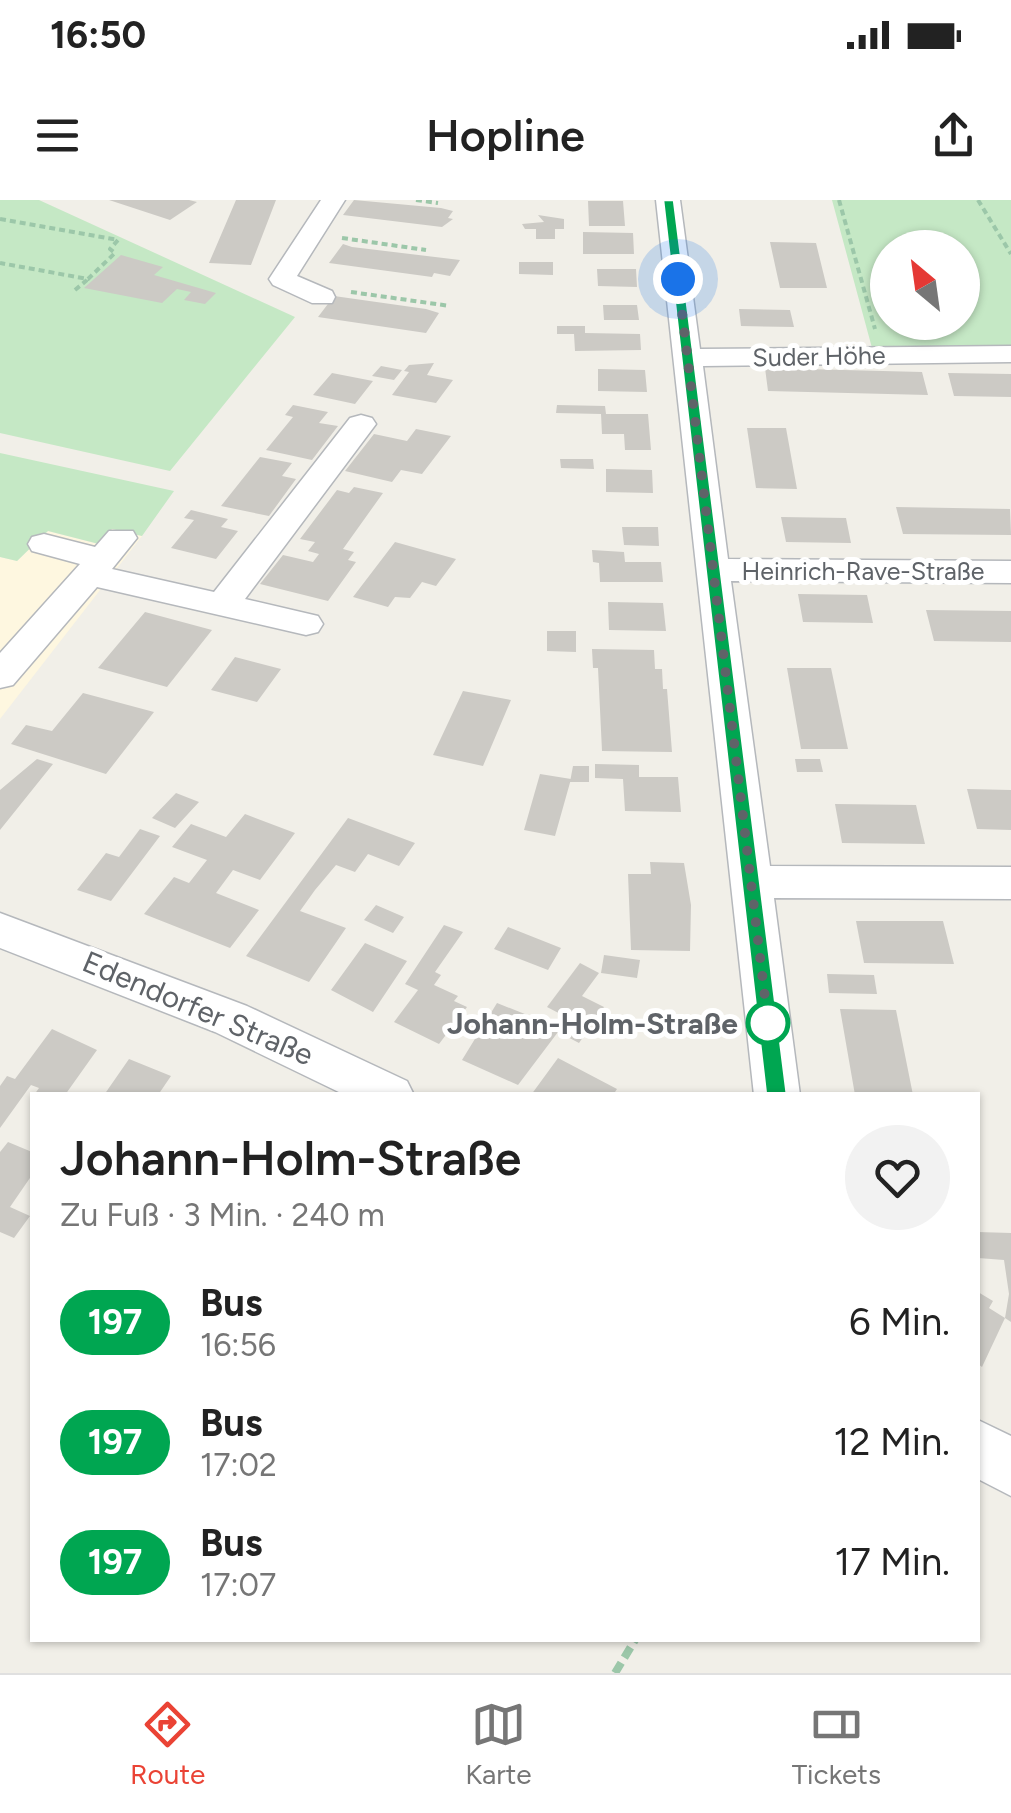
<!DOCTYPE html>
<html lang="de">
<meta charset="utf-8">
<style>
body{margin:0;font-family:Figtree,sans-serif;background:#f2f2f2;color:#222;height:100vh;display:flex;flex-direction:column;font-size:38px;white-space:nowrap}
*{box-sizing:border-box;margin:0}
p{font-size:32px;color:#767676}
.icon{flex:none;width:55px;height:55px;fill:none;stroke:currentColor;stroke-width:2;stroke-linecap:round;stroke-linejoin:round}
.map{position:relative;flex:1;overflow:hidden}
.side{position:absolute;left:30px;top:892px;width:950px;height:550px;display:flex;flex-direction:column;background:#fff;border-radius:0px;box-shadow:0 2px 8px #0004}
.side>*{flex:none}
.badge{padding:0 20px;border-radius:32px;font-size:35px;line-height:65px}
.needle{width:65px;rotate:331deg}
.fabs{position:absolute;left:870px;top:30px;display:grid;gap:20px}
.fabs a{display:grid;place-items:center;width:110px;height:110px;border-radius:50%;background:#fff;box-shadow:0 2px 8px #0004;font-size:50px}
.you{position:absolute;width:50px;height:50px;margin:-25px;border:8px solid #fff;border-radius:50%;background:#1a73e8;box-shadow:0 0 0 15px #1a73e833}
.map>.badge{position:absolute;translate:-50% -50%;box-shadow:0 0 0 5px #fff}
.round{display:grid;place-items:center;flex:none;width:105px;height:105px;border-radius:52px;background:#f2f2f2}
.overview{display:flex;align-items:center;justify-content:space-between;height:170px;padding:0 30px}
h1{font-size:48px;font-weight:600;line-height:75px}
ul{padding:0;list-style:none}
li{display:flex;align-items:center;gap:30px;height:120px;padding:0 30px}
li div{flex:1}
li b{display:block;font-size:38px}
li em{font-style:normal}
li .badge{min-width:110px;font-weight:700;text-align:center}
.status{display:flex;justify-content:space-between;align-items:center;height:70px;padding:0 50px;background:#fff;direction:ltr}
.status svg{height:28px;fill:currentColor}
header{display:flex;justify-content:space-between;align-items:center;height:130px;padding:0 30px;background:#fff;font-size:45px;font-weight:600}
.menu{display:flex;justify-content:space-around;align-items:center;height:140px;border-top:2px solid #e0e0e0;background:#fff;font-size:28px;color:#767676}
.menu a{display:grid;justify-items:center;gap:5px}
.menu .on{color:#ea4335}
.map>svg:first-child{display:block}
.commercial{fill:#fef7e0}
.green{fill:#c5e8c5;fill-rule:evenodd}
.building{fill:#cccac5}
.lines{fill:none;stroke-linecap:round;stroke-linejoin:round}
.minor-casing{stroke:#b5b8bc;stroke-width:3}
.path-far1{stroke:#9cc7a9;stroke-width:4;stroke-dasharray:6 4;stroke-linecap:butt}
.path{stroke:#9cc7a9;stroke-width:8;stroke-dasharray:12 6;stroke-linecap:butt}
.minor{fill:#fff;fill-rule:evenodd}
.line{fill:#00a651;stroke:#fff;stroke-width:2.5}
.walk{stroke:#5f6368;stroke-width:10;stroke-dasharray:0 18}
.stop-dot{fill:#fff;stroke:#00a651;stroke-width:5}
.labels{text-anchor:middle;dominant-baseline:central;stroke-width:10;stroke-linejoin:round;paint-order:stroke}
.far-street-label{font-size:25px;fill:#5f6368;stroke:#fff}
.street-label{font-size:30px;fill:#5f6368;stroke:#fff}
.stop-label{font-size:30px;font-weight:bold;fill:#5f6368;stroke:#fff;text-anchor:end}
</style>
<div class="status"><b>16:50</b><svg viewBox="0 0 49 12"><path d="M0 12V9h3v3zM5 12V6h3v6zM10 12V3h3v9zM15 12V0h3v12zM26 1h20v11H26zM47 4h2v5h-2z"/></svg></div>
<header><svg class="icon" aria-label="menu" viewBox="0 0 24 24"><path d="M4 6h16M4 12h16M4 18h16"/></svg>Hopline<svg class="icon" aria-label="share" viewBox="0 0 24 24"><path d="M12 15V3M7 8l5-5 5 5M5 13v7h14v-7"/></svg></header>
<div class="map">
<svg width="1011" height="1473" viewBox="0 0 1011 1473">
<rect width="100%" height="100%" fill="#f1efe8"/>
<path class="commercial" d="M112 329 142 336 0 519V357L17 361 48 331 98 344Z"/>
<path class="green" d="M0 0H39L295 117 170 271 0 233Z
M832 0H1011V146L872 148ZM888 48H962V122H888Z
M0 253 174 291 142 336 112 329 99 344 48 331 17 361 0 357Z"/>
<path class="building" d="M109 0H189L197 2 170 20Z
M236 0H276L251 65 209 63Z
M354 0 441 8 453 11 448 18 453 19 442 27 343 15Z
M588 1H623L625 26H589Z
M538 15 564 19V29H555V39H536V29H525L522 24 544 22Z
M583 32 633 33 634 54H583Z
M770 42 816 43 827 88H780Z
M343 44 352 47 460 60 450 76 434 73 432 77 329 63Z
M121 55 163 67 154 75 216 93 205 104 184 100 191 92 177 89 162 103 84 88Z
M519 62H553V75L519 74Z
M597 69H636L637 87 598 86Z
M334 96 426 109 439 113 426 133 318 117Z
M603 105H637L639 120H604Z
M739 109 790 110 794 127 741 126Z
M557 126H585V133L640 134 641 150 575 151 574 134H557Z
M434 163 427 175 453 180 436 203 392 195 409 172 404 171 409 165Z
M381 166 402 170 394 180 372 176Z
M765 168 922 172 928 195 768 191Z
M598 169 645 170 647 192 598 191Z
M332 173 373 181 355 204 313 195Z
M948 173 1011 174V197L954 196Z
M293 205 328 212 319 223 338 226 312 260 266 250 293 217 285 215Z
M557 205 605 206 606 214H648L651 250H625L624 234H602L601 214 556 213Z
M747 228H786L797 289 756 288Z
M416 229 451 236 422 274 401 270 392 282 345 271 374 234 407 241Z
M260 257 292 263 282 276 296 279 269 316 221 306Z
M560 259H593L594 269 561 268Z
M606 269 652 270 653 293 606 292Z
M354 287 383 293 343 349 354 352 348 360 356 362 328 401 260 384 283 355 313 362 319 354 308 351 315 342 300 339 337 290 349 293Z
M896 307 1010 309 1011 335 903 334Z
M191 310 228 319 221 327 238 331 216 359 171 348 194 320 184 318Z
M781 317 846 318 851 343 786 342Z
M622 327H658L659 346 624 345Z
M395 342 456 359 436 386 422 382 410 398 395 397 388 407 353 397Z
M592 350 624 352 625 362H661L663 382H600L599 363 593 362Z
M798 394 867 395 873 423 803 422Z
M608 402 663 403 666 431 609 430Z
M926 410 1011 411V442L934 441Z
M145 412 212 430 167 487 98 468Z
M547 431H576V452L547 451Z
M592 449 654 450 655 469H662L663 489H667L672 552 602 551 598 468H593Z
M235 457 281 469 257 502 211 490Z
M787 468H831L848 549H801Z
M463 491 511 500 483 566 433 555Z
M83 493 154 512 106 574 11 544 26 525 52 531Z
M37 559 53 564 0 630V590Z
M795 559H820L823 572H797Z
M595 564 639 565V577H678L681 612 625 611 623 579 595 578Z
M573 566H589V582H570Z
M540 574 571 579 555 636 524 630Z
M967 589 1011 590V630L977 629Z
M176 593 199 602 175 628 152 618Z
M835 604 916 605 925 644 842 643Z
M245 614 295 633 260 680 233 670 216 693 259 710 230 748 144 714 174 677 189 683 207 660 172 647 191 624 226 637Z
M348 618 415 643 399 666 368 654 355 672 336 665 315 690 300 711 346 728 309 782 246 756Z
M140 629 160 636 111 701 77 690 106 653 119 657Z
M650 662 684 663 691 705 690 751 631 750 628 674H651Z
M376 705 404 717 393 733 364 720Z
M856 721H943L954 764 864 763Z
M444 725 463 732 435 772 441 775 434 785 458 796 454 801 467 807 439 844 394 822 418 790 405 784Z
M508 727 561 748 548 770 494 749Z
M365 743 407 761 373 812 331 790Z
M604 755 640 760 637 778 601 773Z
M580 763 599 773 582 796 604 807 579 843 558 832 518 885 462 860 497 803 560 828 568 818 547 807Z
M827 774 874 775 877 794 829 793Z
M840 809 896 810 913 895H855Z
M52 829 97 850 65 895H34L39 888 31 885 0 928V886L7 876 15 879Z
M558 858 617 889 613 895H531Z
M129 859 171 876 158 895H104Z
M8 942 32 952V975L10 1007 30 1016 14 1038 0 1032V952Z
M978 1032 1011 1033V1122L1005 1118 1009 1094 1004 1060 978 1058Z
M978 1092 993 1101 989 1108 1005 1118 982 1167 978 1164Z"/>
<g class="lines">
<g class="minor-casing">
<path id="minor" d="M321 0H345L297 76 332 91 335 97 332 103H312L273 85 269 79Z
M656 0H680L700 149 1011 146V162L703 166 728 359 1011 361V383L731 381 770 666 1011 667V699L774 698 800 895H754Z
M361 215 372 218 376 224 245 399 318 416 323 424 318 432 306 435 97 387 13 485 0 488V453L80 364 32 351 28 344 32 337 44 334 95 347 109 331H133L137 338 112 369 214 392 350 218Z
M0 713 247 806 407 881 414 895H345L215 832 0 748Z
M978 1220 1011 1236V1296L978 1279Z"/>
</g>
<path class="path-far1" d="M416 0 438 3
M839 0 875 129
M978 0 1011 54
M0 19 118 40 110 49 115 53 88 79 0 63
M342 38 426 50
M75 90 87 80
M351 92 450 106"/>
<path class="path" d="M615 1473 635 1440"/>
<use href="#minor" class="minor"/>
</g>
<path class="line" d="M663 0H674L787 895 777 904 766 895Z"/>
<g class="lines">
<path class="walk" d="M678 79 768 823"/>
</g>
<circle class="stop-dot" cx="768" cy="823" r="20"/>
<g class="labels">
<g class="far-street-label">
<text transform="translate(819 156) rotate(-1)">Suder Höhe</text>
<text x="863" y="371">Heinrich-Rave-Straße</text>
</g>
<g class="street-label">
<text transform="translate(198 808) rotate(23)">Edendorfer Straße</text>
</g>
<g class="stop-label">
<text x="738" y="823">Johann-Holm-Straße</text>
</g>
</g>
</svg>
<div class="fabs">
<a><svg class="needle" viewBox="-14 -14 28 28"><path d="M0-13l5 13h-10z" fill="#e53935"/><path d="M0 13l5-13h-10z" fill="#767676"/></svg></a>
</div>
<div class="you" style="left:678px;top:79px"></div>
<section class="side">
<div class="overview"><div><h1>Johann-Holm-Straße</h1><p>Zu Fuß · 3 Min. · 240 m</p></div><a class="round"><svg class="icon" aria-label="heart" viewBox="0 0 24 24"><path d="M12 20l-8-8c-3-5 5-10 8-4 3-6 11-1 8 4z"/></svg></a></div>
<ul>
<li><span class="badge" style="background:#00a651;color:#fff">197</span><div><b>Bus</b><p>16:56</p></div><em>6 Min.</em></li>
<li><span class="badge" style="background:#00a651;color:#fff">197</span><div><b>Bus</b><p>17:02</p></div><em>12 Min.</em></li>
<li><span class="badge" style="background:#00a651;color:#fff">197</span><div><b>Bus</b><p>17:07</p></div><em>17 Min.</em></li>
</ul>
</section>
</div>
<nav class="menu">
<a class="on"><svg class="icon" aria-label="directions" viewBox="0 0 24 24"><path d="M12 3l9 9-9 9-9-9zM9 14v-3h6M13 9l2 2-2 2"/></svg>Route</a>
<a><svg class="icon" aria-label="map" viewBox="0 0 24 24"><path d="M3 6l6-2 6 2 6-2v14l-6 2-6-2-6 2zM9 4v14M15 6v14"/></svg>Karte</a>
<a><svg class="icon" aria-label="tickets" viewBox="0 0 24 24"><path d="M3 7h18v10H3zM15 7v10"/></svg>Tickets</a>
</nav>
